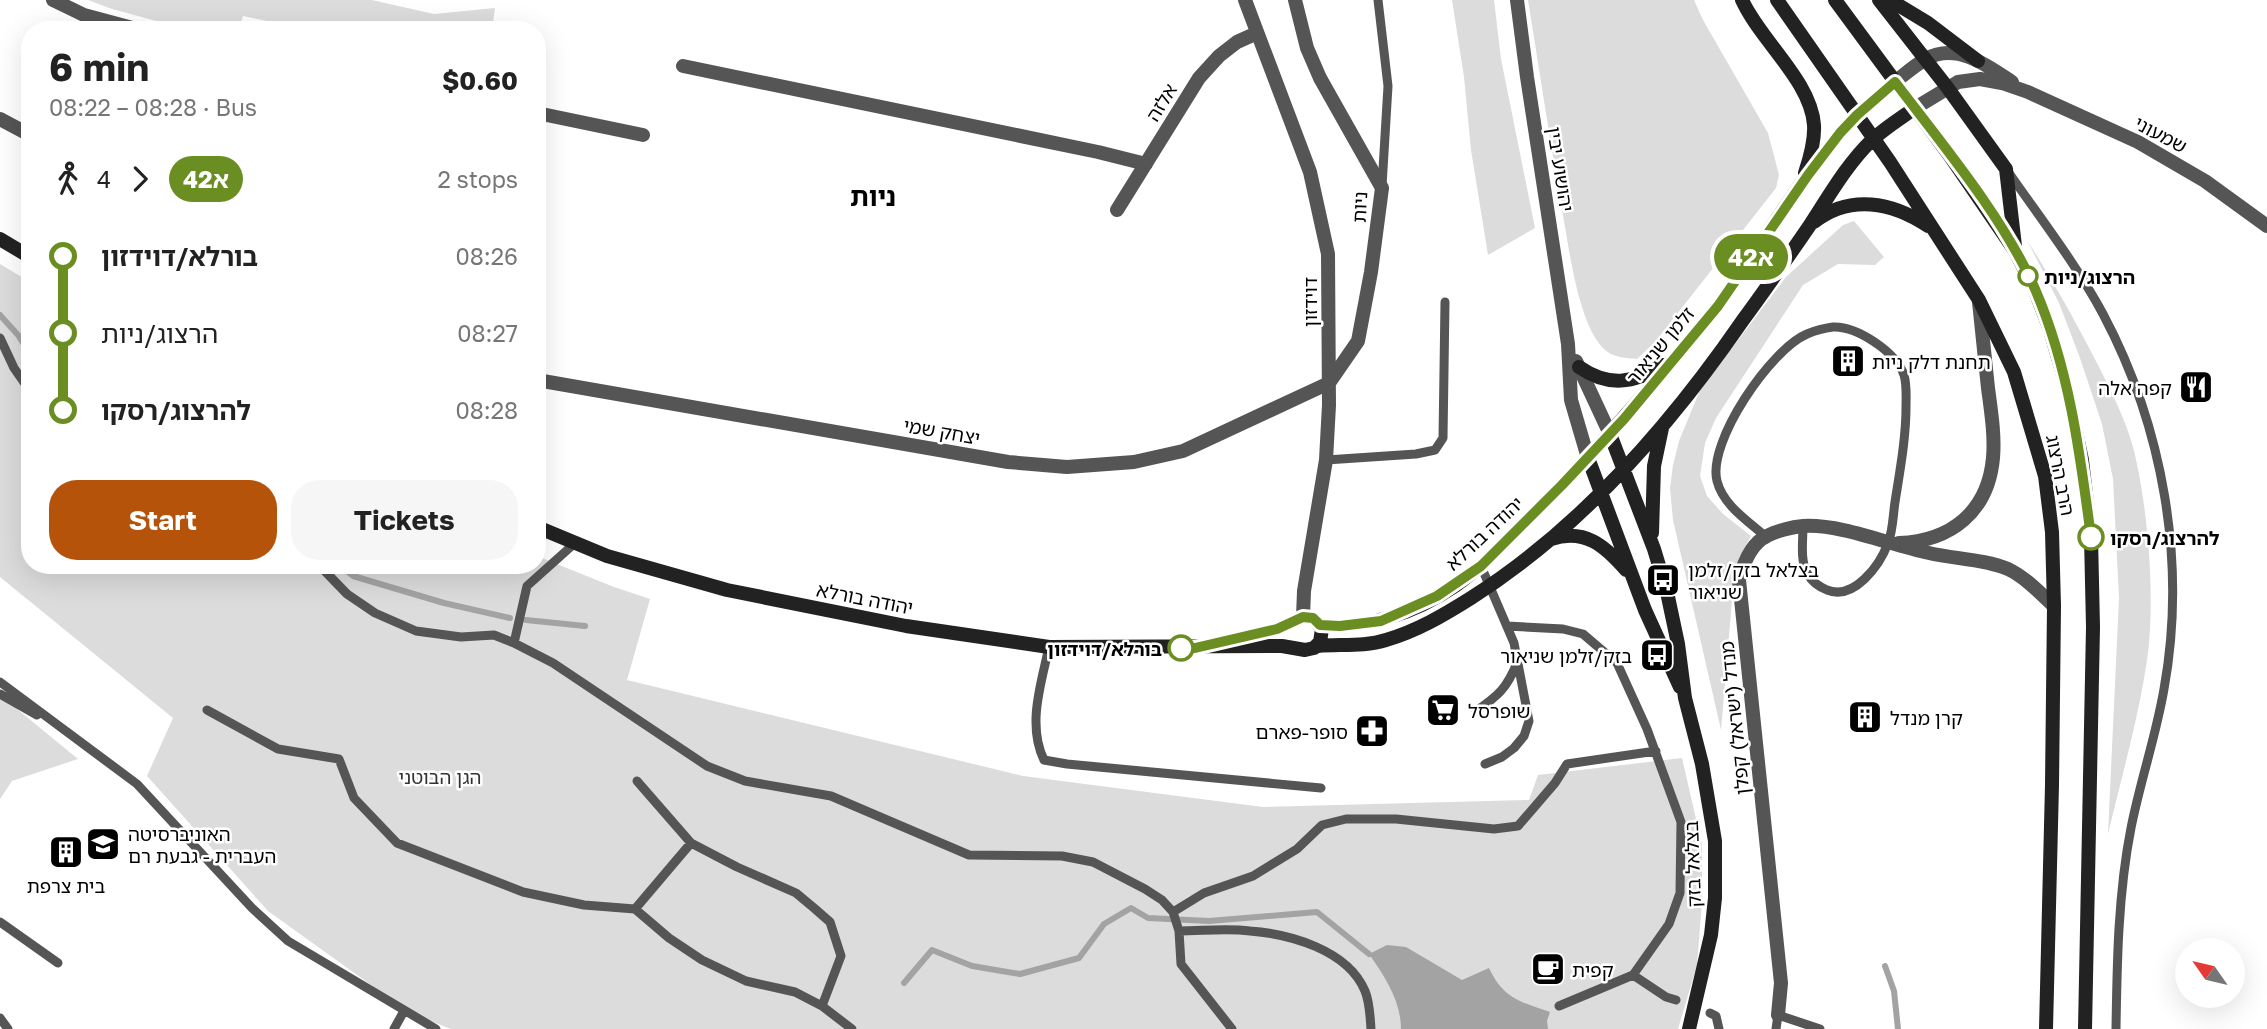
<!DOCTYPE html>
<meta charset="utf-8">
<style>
body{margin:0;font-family:"Golos Text","Noto Sans Hebrew",sans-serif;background:#f6f6f6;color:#222;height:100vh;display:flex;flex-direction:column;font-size:26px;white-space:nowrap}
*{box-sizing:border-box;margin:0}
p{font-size:23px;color:#767676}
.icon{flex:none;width:38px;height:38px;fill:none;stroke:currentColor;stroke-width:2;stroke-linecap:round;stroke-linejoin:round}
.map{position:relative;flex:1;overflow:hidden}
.drawer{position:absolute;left:21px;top:21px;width:525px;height:553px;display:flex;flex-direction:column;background:#fff;border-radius:28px;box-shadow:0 7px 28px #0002}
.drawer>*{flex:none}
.badge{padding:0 14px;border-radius:23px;font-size:24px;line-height:46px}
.needle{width:46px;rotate:304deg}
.tools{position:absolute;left:2175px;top:938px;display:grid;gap:14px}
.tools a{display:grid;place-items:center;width:70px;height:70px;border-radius:50%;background:#fff;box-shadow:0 7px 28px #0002;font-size:35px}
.map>.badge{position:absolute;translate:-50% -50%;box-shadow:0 0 0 4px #fff}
.legs{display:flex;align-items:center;gap:10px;height:77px;padding:0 28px;font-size:23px}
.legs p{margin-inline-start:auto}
.overview{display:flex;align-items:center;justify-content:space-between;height:119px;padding:0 28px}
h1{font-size:38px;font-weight:700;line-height:52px}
.cta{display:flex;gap:14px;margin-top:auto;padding:14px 28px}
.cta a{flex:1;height:80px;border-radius:28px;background:#b45309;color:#fff;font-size:28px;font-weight:700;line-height:80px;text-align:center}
.cta a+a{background:#f6f6f6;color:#222}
ul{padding:0 28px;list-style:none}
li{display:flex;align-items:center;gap:24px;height:77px;font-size:26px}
li i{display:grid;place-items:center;width:10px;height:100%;margin:0 9px;background:currentColor}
li i::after{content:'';width:18px;height:18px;margin:-9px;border:5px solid;border-radius:50%;background:#fff}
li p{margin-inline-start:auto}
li:first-child i{background:linear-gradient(#0000 50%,currentColor 0)}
li:last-child i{background:linear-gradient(currentColor 50%,#0000 0)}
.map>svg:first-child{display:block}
.green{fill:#dcdcdc}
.water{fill:#a3a3a3}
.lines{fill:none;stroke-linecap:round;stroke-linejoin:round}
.stream{stroke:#a3a3a3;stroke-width:6}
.lane{stroke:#555;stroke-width:9}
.street{stroke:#555;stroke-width:14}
.secondary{stroke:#222;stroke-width:14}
.line-1-casing{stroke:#fff;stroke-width:16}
.line-1{stroke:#6b8e23;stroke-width:10}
.stop-1-dot{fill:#fff;stroke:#6b8e23;stroke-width:3.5}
.labels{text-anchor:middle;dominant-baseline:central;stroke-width:5;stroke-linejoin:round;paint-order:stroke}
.street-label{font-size:19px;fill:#000;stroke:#fff}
.stop-label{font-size:19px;font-weight:bold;fill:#000;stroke:#fff;text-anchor:start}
.poi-label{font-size:19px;fill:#000;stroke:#fff;text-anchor:start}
.park-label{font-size:19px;fill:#333;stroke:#fff}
.district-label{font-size:26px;font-weight:bold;fill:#000;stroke:#fff}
</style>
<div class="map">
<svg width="2267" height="1029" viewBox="0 0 2267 1029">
<rect width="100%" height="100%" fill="#fff"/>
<path class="green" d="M88 0H372L434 14 495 8 492 30H308L243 16 238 30H190L112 9Z
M1452 0H1494L1501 59 1535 228 1488 255 1471 150 1464 77Z
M1528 0H1694L1703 20 1768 133 1779 175 1776 188 1655 342 1637 359C1625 358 1611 357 1603 348 1579 323 1570 255 1564 221 1551 148 1540 74 1528 0Z
M1854 221 1884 257 1875 265 1838 264 1803 285 1716 418 1705 443 1700 476 1707 496 1723 514 1751 536 1739 558 1734 577 1721 730 1673 520 1670 488 1673 465 1679 441 1700 390 1786 277 1843 225Z
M2027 240C2053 281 2076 322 2098 365 2111 391 2125 418 2133 447 2148 506 2155 593 2148 653 2140 713 2122 775 2108 834L2119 598 2113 479 2102 424 2080 358 2059 303Z
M0 264 30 282V565H537V556L614 587 650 599 627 680 1023 776 1263 807 1529 800 1538 775 1682 758 1702 845V902L1697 965 1678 1029H451L410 1013 268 911 147 776 173 718 0 577Z
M0 695 78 759 12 781 0 799Z"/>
<path class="water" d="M1387 945 1406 947 1462 980 1489 968C1503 998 1520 1002 1550 1012L1547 1021 1548 1029H1401C1401 1001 1385 977 1369 954Z"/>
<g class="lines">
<path class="stream" d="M0 315 18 335 30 354
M339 565 353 576 444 603 510 618
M526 620 585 626
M1885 966 1894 991 1898 1029
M904 983 932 950 972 966 1020 974 1079 958 1104 924 1131 908 1148 918 1209 921 1317 912 1369 954"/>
<path class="lane" d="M1378 0 1388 86 1382 186
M2009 173C2041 219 2076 264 2103 314 2163 427 2187 562 2164 689 2156 736 2140 782 2131 828 2118 894 2117 963 2116 1029
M0 338 14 368 30 391
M1326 460 1416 454 1435 450 1443 438 1445 302
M1765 536C1748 521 1723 505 1717 481 1707 442 1771 349 1807 334 1814 331 1825 328 1833 327 1857 326 1896 352 1904 375 1907 385 1906 397 1906 407 1906 438 1900 470 1895 502 1893 515 1893 531 1888 543 1880 565 1854 601 1827 590 1818 586 1812 582 1807 573 1800 560 1803 541 1803 526
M319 565 347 594 375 613 416 631 461 637 494 635 514 643 553 663 707 766 745 781 831 796 969 855 1062 856 1093 862 1145 889 1162 900 1173 912 1179 931 1181 964 1232 1029
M1481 566 1514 643 1529 721 1524 736 1514 748 1502 757 1485 764
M1507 626 1563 629 1583 634 1617 663 1647 729 1681 822 1680 893 1669 924 1633 975 1666 997 1676 1000
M514 643 527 586 575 543
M1049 647C1041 684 1027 725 1044 760L1067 764 1321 788
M0 682 137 784 252 908 288 941 436 1029
M0 694 37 715
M207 710 278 749 339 759 354 798 397 843 523 892 584 905 635 909 669 938 702 960 746 981 795 992 822 1006 852 1029
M1476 711C1498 696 1507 688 1517 663
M637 781 691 843 737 867 796 893 814 908 830 922 841 956 822 1006
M635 909 691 843
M1173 912 1204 893 1253 876 1297 849 1322 825 1346 819H1396L1494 829 1518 826 1555 783 1567 764 1656 751
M0 922 58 963
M1179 931C1202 931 1227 928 1250 931 1290 934 1348 950 1365 991 1370 1003 1370 1017 1371 1029
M1559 1006 1633 975
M1710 1013 1716 1016 1719 1029
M0 1018 8 1029
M394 1029 404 1011
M1776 1029 1778 1015 1820 1029"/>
<path class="street" d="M53 0 84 15 140 30
M1245 0 1310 172 1328 254 1329 405 1326 460 1304 591 1303 617
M1517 0 1527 77 1568 344 1571 400 1588 458
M683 66 1098 152 1146 164
M1895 82C1905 74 1915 65 1926 59 1956 42 1987 65 2012 82
M1915 108 1958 82 1980 79 2002 83 2028 92 2138 142 2205 181 2267 226
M537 113 643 135
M0 119 30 135
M1117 210 1199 78 1219 56 1237 42 1257 33
M1576 361 1610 434
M537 380 1008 462 1067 467 1134 462 1183 451 1329 383 1358 341 1371 272 1382 188 1320 78 1307 48 1295 0
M1899 543C1951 541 1988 512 1993 458 1995 435 1991 411 1988 388 1985 359 1982 331 1979 302
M1778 1015 1781 983 1739 580C1743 565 1751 543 1767 536 1776 531 1792 527 1803 526 1843 524 1890 545 1929 553 1954 559 1984 559 2008 569 2025 577 2040 593 2054 606"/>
<path class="secondary" d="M1742 0C1760 40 1811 81 1814 125 1815 141 1810 158 1805 173
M1777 0 1890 162 1979 300 2014 372 2045 476 2052 532 2054 606 2052 785 2046 1029
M1835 0 1950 156 2015 251 2034 288 2050 330 2066 385 2082 460 2091 537 2093 627 2085 1029
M1879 0 1947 87 2006 169 2015 246
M1890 0 1928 23 1978 61
M1814 222C1850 194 1892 202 1928 226
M0 239 30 257
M1579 367C1608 387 1634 384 1662 365
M1610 434 1654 549 1667 592 1678 644 1685 698 1702 764 1715 841V898L1711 935 1689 1029
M1588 458 1645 610 1680 687
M537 527 607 556 727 590 906 626 1049 647 1282 646 1305 650 1314 648 1320 642 1322 629 1313 618 1303 617 1277 629 1195 648
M1652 533 1654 466 1662 428
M1551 539C1585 528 1605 546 1626 570
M1320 625C1368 629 1415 613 1455 586 1485 565 1510 537 1536 511 1582 465 1626 416 1668 366 1685 346 1703 326 1718 305 1760 248 1795 186 1841 132 1857 113 1877 98 1895 82
M1318 646C1340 644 1364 647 1386 640 1417 631 1444 615 1471 598 1580 529 1670 426 1743 320 1766 289 1788 257 1810 225 1829 196 1847 164 1872 140 1885 128 1901 118 1915 108"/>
</g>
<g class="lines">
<g class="line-1-casing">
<path id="line-1" d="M1181 648H1195L1277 629 1303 617 1313 618 1320 625 1340 626 1381 621 1437 596 1481 566 1562 485 1624 419 1718 306 1808 175 1840 133 1857 115 1895 82C1942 144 2004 218 2035 289 2069 367 2080 453 2091 537"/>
</g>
<use href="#line-1" class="line-1"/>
</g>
<defs>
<g id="building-square" transform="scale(1.75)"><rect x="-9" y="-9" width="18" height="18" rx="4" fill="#000" stroke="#fff"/><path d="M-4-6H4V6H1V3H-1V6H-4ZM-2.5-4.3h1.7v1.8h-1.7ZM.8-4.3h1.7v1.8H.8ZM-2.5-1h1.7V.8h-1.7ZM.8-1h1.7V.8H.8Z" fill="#fff"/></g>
<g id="restaurant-square" transform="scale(1.75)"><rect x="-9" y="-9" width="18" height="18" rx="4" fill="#000" stroke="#fff"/><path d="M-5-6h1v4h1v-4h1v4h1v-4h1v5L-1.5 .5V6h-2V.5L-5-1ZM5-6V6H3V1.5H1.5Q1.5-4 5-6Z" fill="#fff"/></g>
<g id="bus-square" transform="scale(1.75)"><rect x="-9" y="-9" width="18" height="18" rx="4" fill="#000" stroke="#fff"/><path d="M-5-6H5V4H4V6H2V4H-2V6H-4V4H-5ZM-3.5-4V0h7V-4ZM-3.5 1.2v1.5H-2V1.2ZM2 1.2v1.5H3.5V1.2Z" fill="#fff"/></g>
<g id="supermarket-square" transform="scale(1.75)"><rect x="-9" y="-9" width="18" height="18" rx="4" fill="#000" stroke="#fff"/><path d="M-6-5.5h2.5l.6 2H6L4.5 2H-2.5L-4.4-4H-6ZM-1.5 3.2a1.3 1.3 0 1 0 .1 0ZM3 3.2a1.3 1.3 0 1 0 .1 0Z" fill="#fff"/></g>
<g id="pharmacy-square" transform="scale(1.75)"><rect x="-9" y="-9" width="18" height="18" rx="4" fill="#000" stroke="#fff"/><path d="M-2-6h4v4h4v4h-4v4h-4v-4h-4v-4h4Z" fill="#fff"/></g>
<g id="university-square" transform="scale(1.75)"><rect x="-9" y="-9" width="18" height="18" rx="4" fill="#000" stroke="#fff"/><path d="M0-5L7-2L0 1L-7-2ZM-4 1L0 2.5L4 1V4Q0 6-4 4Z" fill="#fff"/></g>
<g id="cafe-square" transform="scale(1.75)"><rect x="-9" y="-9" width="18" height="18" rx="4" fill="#000" stroke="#fff"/><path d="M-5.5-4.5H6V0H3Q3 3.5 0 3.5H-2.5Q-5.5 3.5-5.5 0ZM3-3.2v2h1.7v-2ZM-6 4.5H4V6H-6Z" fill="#fff"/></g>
</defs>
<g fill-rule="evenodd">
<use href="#building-square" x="1848" y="361"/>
<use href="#restaurant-square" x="2196" y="387"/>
<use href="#bus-square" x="1663" y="580"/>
<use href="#bus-square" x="1657" y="655"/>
<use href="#supermarket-square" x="1443" y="710"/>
<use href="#building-square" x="1865" y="717"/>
<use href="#pharmacy-square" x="1372" y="731"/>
<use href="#university-square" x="103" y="844"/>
<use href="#building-square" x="66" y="852"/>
<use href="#cafe-square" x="1548" y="969"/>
</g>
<g class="stop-1-dot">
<circle cx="2028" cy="276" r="9"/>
<circle cx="2091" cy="537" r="12"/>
<circle cx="1181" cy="648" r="12"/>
</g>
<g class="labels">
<g class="street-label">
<text transform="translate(1161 102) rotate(-58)">אלזה</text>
<text transform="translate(2161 134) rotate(28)">שמעוני</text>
<text transform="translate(1561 169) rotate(81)">יהושוע יבין</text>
<text transform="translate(1359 207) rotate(-87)">ניות</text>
<text transform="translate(1309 302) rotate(-90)">דוידזון</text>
<text transform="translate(1660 345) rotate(-50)">זלמן שניאור</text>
<text transform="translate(942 431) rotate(10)">יצחק שמי</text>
<text transform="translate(2061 475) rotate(79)">הרב הרצוג</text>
<text transform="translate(1484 533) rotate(-43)">יהודה בורלא</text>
<text transform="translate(865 598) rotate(11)">יהודה בורלא</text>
<text transform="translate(1734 718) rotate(-96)">מנדל (ישראל) קפלן</text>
<text transform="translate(1692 864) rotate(-92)">בצלאל בזק</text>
</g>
<g class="stop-label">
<text x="2044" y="276">הרצוג/ניות</text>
<text x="2110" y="537">להרצוג/רסקו</text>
<text x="1162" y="648" text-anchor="end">בורלא/דוידזון</text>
</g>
<g class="poi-label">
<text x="1872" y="361">תחנת דלק ניות</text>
<text x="2172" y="387" text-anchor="end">קפה אלה</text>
<text x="1688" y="569">בצלאל בזק/זלמן<tspan x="1688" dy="22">שניאור</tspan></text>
<text x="1632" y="655" text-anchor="end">בזק/זלמן שניאור</text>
<text x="1468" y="710">שופרסל</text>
<text x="1890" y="717">קרן מנדל</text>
<text x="1348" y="731" text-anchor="end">סופר-פארם</text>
<text x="128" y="833">האוניברסיטה<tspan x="128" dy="22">העברית - גבעת רם</tspan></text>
<text x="66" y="885" text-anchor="middle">בית צרפת</text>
<text x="1572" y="969">קפית</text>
</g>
<g class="park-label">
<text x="440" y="776">הגן הבוטני</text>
</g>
<g class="district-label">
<text x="873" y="196">ניות</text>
</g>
</g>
</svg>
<div class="tools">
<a><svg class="needle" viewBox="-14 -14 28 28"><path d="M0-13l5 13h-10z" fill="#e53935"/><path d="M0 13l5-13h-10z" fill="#767676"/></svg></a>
</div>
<b class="badge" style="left:1751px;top:257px;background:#6b8e23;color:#fff">42א</b>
<section class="drawer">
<div class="overview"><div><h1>6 min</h1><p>08:22 – 08:28 · Bus</p></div><b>$0.60</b></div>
<div class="legs"><svg class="icon" aria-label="walk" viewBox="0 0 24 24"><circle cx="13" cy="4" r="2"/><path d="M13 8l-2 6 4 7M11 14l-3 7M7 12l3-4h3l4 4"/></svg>4<svg class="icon" aria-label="forward" viewBox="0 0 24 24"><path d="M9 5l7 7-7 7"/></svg><b class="badge" style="background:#6b8e23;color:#fff">42א</b><p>2 stops</p></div>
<ul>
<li><i style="color:#6b8e23"></i><b>בורלא/דוידזון</b><p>08:26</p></li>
<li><i style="color:#6b8e23"></i><span>הרצוג/ניות</span><p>08:27</p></li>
<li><i style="color:#6b8e23"></i><b>להרצוג/רסקו</b><p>08:28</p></li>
</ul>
<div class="cta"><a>Start</a><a>Tickets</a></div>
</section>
</div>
